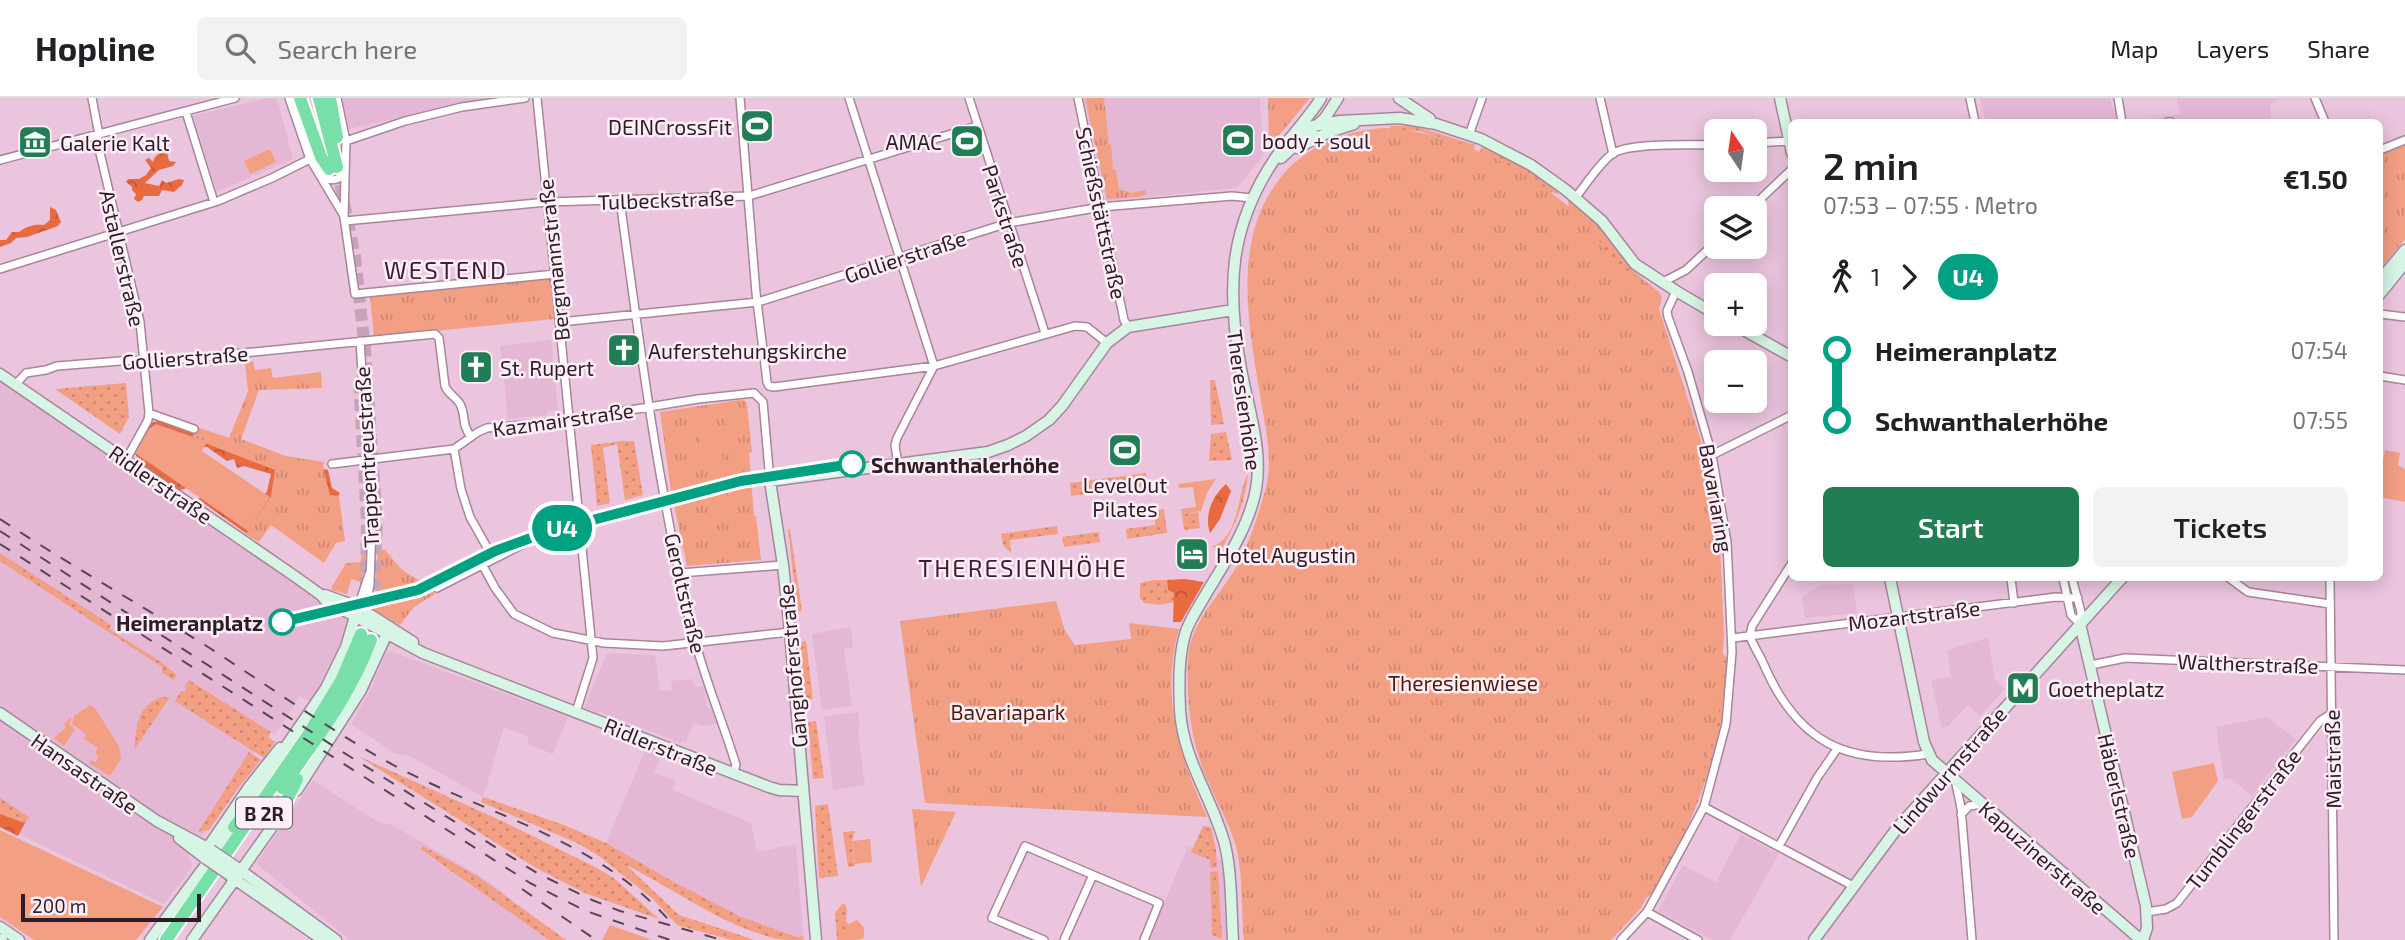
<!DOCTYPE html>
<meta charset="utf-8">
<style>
body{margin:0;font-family:"Exo 2",sans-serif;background:#f2f2f2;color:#202124;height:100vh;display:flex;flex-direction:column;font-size:26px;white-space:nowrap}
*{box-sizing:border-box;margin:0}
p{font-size:23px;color:#757577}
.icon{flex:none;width:38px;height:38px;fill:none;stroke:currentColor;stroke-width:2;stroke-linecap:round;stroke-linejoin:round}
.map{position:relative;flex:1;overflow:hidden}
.panel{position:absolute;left:1788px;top:21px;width:595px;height:462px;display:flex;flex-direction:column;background:#fff;border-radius:10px;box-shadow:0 4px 18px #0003}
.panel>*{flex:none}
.badge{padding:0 14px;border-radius:23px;font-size:24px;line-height:46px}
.needle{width:46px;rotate:347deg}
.fabs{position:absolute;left:1704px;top:21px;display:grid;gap:14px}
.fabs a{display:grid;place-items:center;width:63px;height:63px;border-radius:10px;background:#fff;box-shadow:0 4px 18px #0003;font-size:35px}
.scale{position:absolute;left:21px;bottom:18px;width:180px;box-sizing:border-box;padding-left:7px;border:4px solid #2c1e27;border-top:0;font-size:19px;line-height:24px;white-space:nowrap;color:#2c1e27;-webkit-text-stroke:5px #feeef8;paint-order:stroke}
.map>.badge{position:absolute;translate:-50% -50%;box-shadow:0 0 0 4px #fff}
.legs{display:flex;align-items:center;gap:10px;height:77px;padding:0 35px;font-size:23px}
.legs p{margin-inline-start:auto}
.head{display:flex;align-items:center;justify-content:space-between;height:119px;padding:0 35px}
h1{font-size:38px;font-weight:600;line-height:52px}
.button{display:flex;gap:14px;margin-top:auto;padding:14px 35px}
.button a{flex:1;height:80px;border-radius:10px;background:#217d53;color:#fff;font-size:28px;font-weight:600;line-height:80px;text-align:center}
.button a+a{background:#f2f2f2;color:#202124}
ul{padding:0 35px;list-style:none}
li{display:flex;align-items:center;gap:24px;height:70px;font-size:26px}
li i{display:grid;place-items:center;width:10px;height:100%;margin:0 9px;background:currentColor}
li i::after{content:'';width:18px;height:18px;margin:-9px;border:5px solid;border-radius:50%;background:#fff}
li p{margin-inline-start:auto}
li:first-child i{background:linear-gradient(#0000 50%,currentColor 0)}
li:last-child i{background:linear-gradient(currentColor 50%,#0000 0)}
header{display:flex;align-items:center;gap:42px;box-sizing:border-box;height:98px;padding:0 35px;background:#fff;border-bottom:2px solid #e0e0e0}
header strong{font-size:33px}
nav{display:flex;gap:38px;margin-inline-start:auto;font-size:24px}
.search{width:490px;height:63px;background:#f2f2f2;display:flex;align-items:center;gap:18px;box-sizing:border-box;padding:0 24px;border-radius:10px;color:#757577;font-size:26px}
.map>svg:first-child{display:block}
.built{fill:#e4b8d5}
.grass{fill:url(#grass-dots)}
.forest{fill:url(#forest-crowns)}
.park{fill:url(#park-tufts)}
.garden{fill:#f29f83}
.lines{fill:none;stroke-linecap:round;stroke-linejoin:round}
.highway-tunnel{stroke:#c5a4b9;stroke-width:12;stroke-dasharray:12 6;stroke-linecap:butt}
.street-casing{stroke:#a8859c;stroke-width:10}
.secondary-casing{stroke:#a8859c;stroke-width:13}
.highway-casing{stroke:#fff;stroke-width:16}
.street{stroke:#fff;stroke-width:7}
.secondary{stroke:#d6f5e5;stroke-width:10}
.highway{stroke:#78dfa9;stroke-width:12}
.rail{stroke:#594652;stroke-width:2;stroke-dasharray:12 12;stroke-linecap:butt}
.secondary-bridge-casing{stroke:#a8859c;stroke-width:13;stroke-linecap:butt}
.secondary-bridge{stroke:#d6f5e5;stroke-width:10}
.line-1-casing{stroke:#fff;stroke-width:16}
.line-1{stroke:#00a082;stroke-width:10}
.stop-1-dot{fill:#fff;stroke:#00a082;stroke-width:3.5}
.labels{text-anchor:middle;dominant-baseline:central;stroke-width:5;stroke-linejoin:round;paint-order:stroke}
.shield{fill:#feeef8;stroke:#6b5c66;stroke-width:2}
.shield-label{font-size:19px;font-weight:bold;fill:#2c1e27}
.poi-label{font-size:21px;fill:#2c1e27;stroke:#feeef8;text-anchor:start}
.street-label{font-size:21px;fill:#2c1e27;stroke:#feeef8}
.stop-label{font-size:21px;font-weight:bold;fill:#2c1e27;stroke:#feeef8;text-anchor:start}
.park-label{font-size:21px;fill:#4e1c0b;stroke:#feeef8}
.quarter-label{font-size:24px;letter-spacing:2px;fill:#3c1f33;stroke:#feeef8}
</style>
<header>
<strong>Hopline</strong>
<div class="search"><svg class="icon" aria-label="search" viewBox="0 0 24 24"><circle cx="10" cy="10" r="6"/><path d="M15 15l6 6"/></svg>Search here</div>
<nav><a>Map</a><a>Layers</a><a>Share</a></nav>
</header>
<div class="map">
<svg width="2405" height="842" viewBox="0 0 2405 842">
<defs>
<pattern id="grass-dots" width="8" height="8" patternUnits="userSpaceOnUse" patternTransform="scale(1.75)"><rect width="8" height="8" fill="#f29f83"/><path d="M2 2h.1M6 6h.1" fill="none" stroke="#d08871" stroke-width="1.8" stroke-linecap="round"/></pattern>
<pattern id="forest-crowns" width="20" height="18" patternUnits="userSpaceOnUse" patternTransform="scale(1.75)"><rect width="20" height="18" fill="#ea6a3f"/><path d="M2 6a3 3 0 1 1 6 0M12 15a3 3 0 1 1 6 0" fill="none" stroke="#be5735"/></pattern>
<pattern id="park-tufts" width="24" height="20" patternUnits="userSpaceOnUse" patternTransform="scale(1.75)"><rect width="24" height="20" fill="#f29f83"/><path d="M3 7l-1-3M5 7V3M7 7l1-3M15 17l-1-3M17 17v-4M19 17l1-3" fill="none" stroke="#d08871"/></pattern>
</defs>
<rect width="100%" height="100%" fill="#ebc5de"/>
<path class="built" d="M265 0H277L293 61 217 94 193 18Z
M342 0H487L349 31Z
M1084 0H1260L1263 58 1237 90 1106 103Z
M1980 0H2110L2112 9 2131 24 2180 16 2177 0H2280L2270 7 2271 24H1986Z
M551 242 558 312 547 313V317L508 321 500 248Z
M0 284 226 437 348 523V528L333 569 312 605 300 598 275 637 269 633 189 758 192 769 164 806 0 727Z
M1853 486 1857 515 1805 520 1802 499 1822 487Z
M851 529 853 549 844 551 852 608 822 612 812 536Z
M1988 540 1995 582 2005 591 1980 618 1968 607 1948 628 1942 630 1931 582 1951 578 1947 552Z
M390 553 568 619 553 656 527 646 529 639 504 629 483 699 408 657 395 656 351 626 370 592 386 555Z
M607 555 655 557 660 593 672 592 671 583 692 581 695 589H704L706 608 714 613 718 625 703 628 693 625 686 644 682 643 681 645 601 614 599 615 584 610Z
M858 614 860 629 858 633 865 687 833 692 824 619Z
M2267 619 2296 641 2252 698 2230 680 2224 682 2216 629Z
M647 648 662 654 654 675 676 683 673 692 751 725 757 754 796 746 803 838 797 839 741 819 672 783 606 745Z
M313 682 376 723 392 727 480 778 499 791 516 806 567 842 516 807 479 779 420 752 549 842H350L258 767V763Z
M1741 736 1779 756 1730 842H1712L1658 813 1683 767 1716 784Z
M1188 748 1223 763 1226 842H1148Z"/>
<path class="grass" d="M1421 27V30L1475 47 1474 51 1419 33 1390 32V28Z
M1484 49C1501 54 1553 81 1559 97L1552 94 1547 99 1479 59 1481 50Z
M1570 100 1596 124 1632 172 1659 194 1662 200 1660 208 1655 213 1569 113 1568 102Z
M1210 282H1215L1224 326 1211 327Z
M126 285 129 319 120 336 55 291Z
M1226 334 1232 362 1209 363 1211 336Z
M622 343H634L643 397 625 402 617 346 603 350 610 405 597 408 591 347Z
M1146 375 1147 388 1071 398 1070 385Z
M1248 376C1246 405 1232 433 1218 458L1213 448C1240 439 1237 394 1248 376Z
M1164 411 1167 435 1127 441 1126 431 1155 427V419L1159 418 1158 412Z
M1198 414 1200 430 1184 432 1182 416Z
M1057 428 1058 436 1010 442 1011 455 1003 447 1001 436Z
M788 431H790L802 513 797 514Z
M1099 434 1100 444 1064 449 1062 439Z
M0 455 111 527 109 531 161 564 177 577 173 582 162 574V569L0 463Z
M1154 482H1167L1168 492 1174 495V504L1160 507 1144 505 1140 500V485Z
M806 543 813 601 805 602 800 544Z
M1721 554 1728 561C1726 581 1725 601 1722 620 1712 671 1694 719 1670 766 1663 779 1656 798 1641 802Z
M189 582 271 634 268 639 275 644 264 660 175 603 181 593 185 594 187 591 184 589Z
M161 599H170L134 652C137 628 136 609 161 599Z
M816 623 824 680 813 681 808 624Z
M249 654 261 662 239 689 209 732 198 734Z
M358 658 504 724 597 770 615 781 659 821 587 796 536 770Z
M483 699 564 727 606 745 672 783 741 819 797 839 803 838 804 842C795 842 785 842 777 841 721 827 676 792 626 767L679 817 755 842H732L677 827 653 801 599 758 577 745 481 704Z
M0 700 29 719 25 725 0 716Z
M828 706 838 778 819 780 815 708Z
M1203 728 1211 729 1216 752 1217 769 1210 770V762L1191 754Z
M855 733 852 743 855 768 848 769 843 734Z
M423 748 479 779 566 842H549L420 751Z
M1218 773 1222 841 1212 837 1210 774Z
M842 806H845L847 812 846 824 849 826V837L857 842H837L835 815Z"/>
<path class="forest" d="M166 49 169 63 176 64 173 68 159 72 145 85 159 88 162 82 166 85 179 81 184 82 182 87 174 94 162 92 159 98H144L142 102 138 104 134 101 136 96 132 92V89L126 84 128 81H139L146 77 151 70 145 62 149 60 153 64 155 59Z
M50 109 56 112 61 124 58 128 27 139 16 140 11 145 0 149V142H6L12 134H19C27 128 34 126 44 127L50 122Z
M159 322C214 343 270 360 328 372L332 390 340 395C323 426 299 422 268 426L254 441 198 401 204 398 246 425 267 393 271 376 244 368 237 370 234 361 227 363 207 349 145 353 143 361 177 378 186 388 185 391 179 392C163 381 139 371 134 352L152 325Z
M1226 386 1231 393 1220 421 1210 435C1204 418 1212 398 1226 386Z
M1185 481 1204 484 1181 524H1173L1174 495 1168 492 1167 482Z
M0 716 25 725 18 738 0 729Z"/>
<path class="park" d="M1085 0H1104L1109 46H1111L1113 71 1116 72 1119 91 1132 95 1145 92 1146 96 1138 99 1107 101Z
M1268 0H1310L1272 46H1269Z
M1384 30C1457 34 1532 72 1584 123 1597 135 1611 165 1623 174 1627 177 1634 178 1639 179 1646 183 1653 190 1660 196L1659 211 1706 358 1720 444 1724 538 1718 622 1694 706 1641 810 1611 842H1244C1241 813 1243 781 1237 752 1232 731 1213 696 1204 674 1190 639 1186 597 1188 559 1191 522 1223 495 1240 462 1250 443 1259 414 1265 393 1273 365 1267 336 1262 309 1250 234 1229 143 1281 79 1305 49 1346 32 1384 30Z
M2405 47V141L2380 171V57Z
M550 181 554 221 374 239 370 199Z
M253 263 255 272 271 270 273 280 321 274 322 290 259 292 241 341 286 358 324 364 323 369 330 397 339 398 345 443 336 445 324 465 271 427 259 444 246 436 271 398 275 372 192 340 197 329 229 340 248 293 245 265Z
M740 302 745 303 747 306 752 354 749 355 754 418H756L761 462 687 468 671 393 660 314Z
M362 451H366L365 470 361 484 351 481 347 496 332 492 331 490 346 465 361 464Z
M385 451C391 459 396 466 404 473 414 481 429 484 435 496L414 509 400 527 374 512C377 491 375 474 378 454Z
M1056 503 1065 533 1075 547 1131 541 1129 525 1179 531C1160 597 1179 658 1207 719L925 705 900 523Z
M912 711 956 714 921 789Z"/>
<path class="garden" d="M270 51 276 64 250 76 244 63Z
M734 321 737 350H729L726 322Z
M156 326 207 344 202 353 270 399 248 433 135 355 149 331Z
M719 328 723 362 703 364 699 330Z
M2385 352 2400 355 2398 367 2405 371V404L2380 399V378Z
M1216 381 1207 395 1201 413 1182 416 1181 411 1196 409 1193 389 1179 390 1178 386Z
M90 607 95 610 119 648 121 661 110 678 89 665 91 662 96 664 99 658 95 656 98 650 84 641 86 636 72 626 74 618Z
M71 619 70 627 75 631 64 648 54 640 66 629 64 626Z
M2214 665 2218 683 2192 719 2182 721 2172 674Z
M0 732 163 809 136 842H34L0 819Z
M870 741 872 764 855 766 852 743Z
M857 822 864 830V840L857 842 849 837V826Z
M610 827 652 842H602Z"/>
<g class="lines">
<path class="highway-tunnel" d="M337 69 355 159 365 252 377 425 371 542
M359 283 367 424 366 488"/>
<g class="street-casing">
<path id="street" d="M92 0 99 37
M289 0 310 61 344 118
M337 0 346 43 344 119 355 196 555 176
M537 0 593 560 576 614
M740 0 756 195 767 284 769 288 774 289 934 268 1075 228 1087 229 1107 245
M849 0 934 268 897 340 895 347 898 367
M969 0 1045 235
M1078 0 1124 222 1128 229
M1600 0 1613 56
M1970 0 1975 24
M2118 0 2122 24
M2315 0 2325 24
M186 14 214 104
M2168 24H2171
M1469 37 1482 0
M96 38 140 224 149 315 148 322 126 362
M346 43 405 23 462 9 525 0
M1755 45 1791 43
M2380 52 2405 42
M0 62 235 0
M322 78C330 83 339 84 344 74
M1576 99C1587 85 1598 67 1612 56 1628 44 1694 47 1717 47
M620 102C639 242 657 383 689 520 700 570 721 618 736 667L733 676
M1751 110 1792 71
M345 123 547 104 749 98 977 28
M0 171 218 103 272 80 310 61
M1663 184 1686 172 1717 143
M2380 216 2405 219
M560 224 758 204 1008 125 1101 109 1232 98 1252 100
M360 243 372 425 370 486 364 518
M2380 278 2405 282
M16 286 26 275 46 272 57 268 133 262 144 265 435 236 439 240 445 288C448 296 456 299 460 306 466 317 461 326 471 339
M149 315 194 331
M454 351 461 391 470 419 493 460
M1712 357 1792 317
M332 366 454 351 478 334 487 330 557 324 698 301 754 295 763 304 770 383
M482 466 495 490 514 516 553 535 569 538 604 545 663 548 790 534
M680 475 783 467
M2011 480 2014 505
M2063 480 2071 517 2080 526
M2072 480 2081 514 2080 525
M2229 480 2248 494 2330 506
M2330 480 2334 842
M437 490 541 437 665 406
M358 509 369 476
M1750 538C1753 548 1760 557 1764 567 1797 643 1846 669 1928 656
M1750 538 1752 528 1792 465
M1733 540 2056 499 2078 500
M2091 567 2125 560 2405 572
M1956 686 1961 710 1972 842
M1704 709 1853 788
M1961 717 1969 708 1983 706
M1779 748 1817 680 1837 651
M1647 814 1698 842
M2147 814 2166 811 2177 805 2320 623 2331 616
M1044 842 992 820 1025 748 1159 805 1144 842
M1064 842 1093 777
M1621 842 1647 814 1704 709 1726 626 1732 554 1727 444 1712 357 1688 274 1668 219 1667 213 1676 193"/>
</g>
<g class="secondary-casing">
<path id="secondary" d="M1399 0 1430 21
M1780 0 1792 55
M1298 31 1340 23 1400 20 1436 26 1481 41 1531 67 1566 92 1602 123 1635 166 1676 193 1717 217
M1297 50 1329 34 1354 26
M1281 60 1325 20 1338 0
M2380 182 2405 152
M2380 196 2405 165
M1733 226 1792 259
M0 276 293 477 321 497 325 502 423 555 769 689 779 692 803 693
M1890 480 1924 644 1932 662 2141 842
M325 497 358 509 413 544
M2080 526 2146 808 2147 830 2143 842
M0 615 157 723 211 752
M297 692 361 592 390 529
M179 740 205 760
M204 755 249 689 280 650
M236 769 336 842
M230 778 323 842
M0 829 19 842
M0 841 2 842
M150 842 234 729 243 711 326 590 346 549 358 509
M192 842 279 719
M816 842 790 534 783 467 770 383 988 354 1008 347 1026 338 1049 322 1062 308 1107 245 1128 229 1233 212
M1233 842C1231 812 1232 764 1222 737 1208 693 1183 660 1180 612 1179 587 1178 558 1186 533 1191 520 1199 508 1206 496 1225 464 1249 429 1256 391 1263 352 1248 309 1241 271 1226 190 1229 128 1276 59 1290 38 1308 21 1321 0
M1814 842 1898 729 2122 480"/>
</g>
<g class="highway-casing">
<path id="highway" d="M300 0 321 59 329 71
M319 0 337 69
M330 0 337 39
M282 690C316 640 350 599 371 542
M276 724 297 681
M234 729 250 710
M166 842 308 637 341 583 361 536"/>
</g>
<use href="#street" class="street"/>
<use href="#secondary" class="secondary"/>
<use href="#highway" class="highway"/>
<path class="rail" d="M0 421C68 466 139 506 208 549 264 585 320 625 377 658 477 716 597 737 674 828
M0 433 341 653 537 775 592 802 620 813 722 842
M0 446 530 785 586 813 670 842
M522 791 596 842"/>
<g class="secondary-bridge-casing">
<path id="secondary-bridge" d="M211 752 236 769
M205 760 230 777"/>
</g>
<use href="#secondary-bridge" class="secondary-bridge"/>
</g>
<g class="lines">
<g class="line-1-casing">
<path id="line-1" d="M282 524 418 492 495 453 547 434 741 383 852 366"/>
</g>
<use href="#line-1" class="line-1"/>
</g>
<defs>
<g id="stadium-square" transform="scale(1.75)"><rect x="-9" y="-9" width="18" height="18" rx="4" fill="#217d53" stroke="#feeef8"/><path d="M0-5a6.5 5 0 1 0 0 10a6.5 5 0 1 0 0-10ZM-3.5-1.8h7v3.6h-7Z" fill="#fff"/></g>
<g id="museum-square" transform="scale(1.75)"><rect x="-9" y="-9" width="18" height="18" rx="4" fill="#217d53" stroke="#feeef8"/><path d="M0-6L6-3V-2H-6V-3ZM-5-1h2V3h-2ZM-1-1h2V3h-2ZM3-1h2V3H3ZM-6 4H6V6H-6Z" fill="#fff"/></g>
<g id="church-square" transform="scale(1.75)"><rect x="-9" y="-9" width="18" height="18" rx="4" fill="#217d53" stroke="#feeef8"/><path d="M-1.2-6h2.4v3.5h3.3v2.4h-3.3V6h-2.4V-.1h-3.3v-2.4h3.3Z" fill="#fff"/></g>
<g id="hotel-square" transform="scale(1.75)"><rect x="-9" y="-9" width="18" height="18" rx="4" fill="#217d53" stroke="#feeef8"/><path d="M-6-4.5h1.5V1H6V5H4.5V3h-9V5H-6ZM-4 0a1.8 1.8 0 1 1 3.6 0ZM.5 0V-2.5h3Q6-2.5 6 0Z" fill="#fff"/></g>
<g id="metro-square" transform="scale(1.75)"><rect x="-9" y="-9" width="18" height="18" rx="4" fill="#217d53" stroke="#feeef8"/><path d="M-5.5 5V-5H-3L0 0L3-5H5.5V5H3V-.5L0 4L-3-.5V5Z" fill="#fff"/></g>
</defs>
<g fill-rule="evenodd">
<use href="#stadium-square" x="757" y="28"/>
<use href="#stadium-square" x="1238" y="42"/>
<use href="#stadium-square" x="967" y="43"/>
<use href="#museum-square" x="35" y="44"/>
<use href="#church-square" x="624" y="252"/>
<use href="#church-square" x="476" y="269"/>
<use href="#stadium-square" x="1125" y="352"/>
<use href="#hotel-square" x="1192" y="456"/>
<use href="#metro-square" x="2023" y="590"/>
</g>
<g class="stop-1-dot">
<circle cx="852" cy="366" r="12"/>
<circle cx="282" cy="524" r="12"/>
</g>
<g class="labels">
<rect class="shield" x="236" y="699.5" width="56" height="31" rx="5"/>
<g class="shield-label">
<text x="264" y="715">B 2R</text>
</g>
<g class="poi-label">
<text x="732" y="28" text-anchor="end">DEINCrossFit</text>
<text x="1262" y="42">body + soul</text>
<text x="942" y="43" text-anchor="end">AMAC</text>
<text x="60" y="44">Galerie Kalt</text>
<text x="648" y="252">Auferstehungskirche</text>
<text x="500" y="269">St. Rupert</text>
<text x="1125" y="386" text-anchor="middle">LevelOut<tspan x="1125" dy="24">Pilates</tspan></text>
<text x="1216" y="456">Hotel Augustin</text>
<text x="2048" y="590">Goetheplatz</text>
</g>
<g class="street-label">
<text transform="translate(666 101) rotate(-2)">Tulbeckstraße</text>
<text transform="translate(1102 115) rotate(78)">Schießstättstraße</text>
<text transform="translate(1006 118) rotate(72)">Parkstraße</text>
<text transform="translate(905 158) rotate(-18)">Gollierstraße</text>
<text transform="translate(123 160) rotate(77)">Astallerstraße</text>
<text transform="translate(553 162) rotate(-96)">Bergmannstraße</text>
<text transform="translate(185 259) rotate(-4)">Gollierstraße</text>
<text transform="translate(1245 302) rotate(82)">Theresienhöhe</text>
<text transform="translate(563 321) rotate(-8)">Kazmairstraße</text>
<text transform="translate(366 359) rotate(-93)">Trappentreustraße</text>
<text transform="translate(161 386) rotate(35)">Ridlerstraße</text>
<text transform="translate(1717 400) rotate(80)">Bavariaring</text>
<text transform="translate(686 495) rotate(77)">Geroltstraße</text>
<text transform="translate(1914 517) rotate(-7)">Mozartstraße</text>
<text transform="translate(2248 565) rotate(2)">Waltherstraße</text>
<text transform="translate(792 568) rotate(-95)">Ganghoferstraße</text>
<text transform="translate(661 648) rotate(22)">Ridlerstraße</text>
<text transform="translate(2332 661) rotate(-91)">Maistraße</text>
<text transform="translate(1949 672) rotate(-49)">Lindwurmstraße</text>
<text transform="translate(85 675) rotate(35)">Hansastraße</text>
<text transform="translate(2120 698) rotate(77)">Häberlstraße</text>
<text transform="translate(2243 721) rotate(-52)">Tumblingerstraße</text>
<text transform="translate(2043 759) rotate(41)">Kapuzinerstraße</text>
</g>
<g class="stop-label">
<text x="871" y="366">Schwanthalerhöhe</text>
<text x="263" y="524" text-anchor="end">Heimeranplatz</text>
</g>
<g class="park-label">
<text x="1463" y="584">Theresienwiese</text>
<text x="1008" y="613">Bavariapark</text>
</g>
<g class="quarter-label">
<text x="446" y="171">WESTEND</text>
<text x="1023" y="469">THERESIENHÖHE</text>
</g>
</g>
</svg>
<div class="fabs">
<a><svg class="needle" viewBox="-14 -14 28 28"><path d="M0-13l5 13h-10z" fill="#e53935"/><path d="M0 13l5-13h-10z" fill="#757577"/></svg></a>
<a><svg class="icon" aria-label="layers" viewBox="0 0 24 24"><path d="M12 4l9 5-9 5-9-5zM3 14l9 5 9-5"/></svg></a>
<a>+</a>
<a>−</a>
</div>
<div class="scale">200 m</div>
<b class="badge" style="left:562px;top:430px;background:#00a082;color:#fff">U4</b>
<section class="panel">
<div class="head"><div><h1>2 min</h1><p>07:53 – 07:55 · Metro</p></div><b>€1.50</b></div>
<div class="legs"><svg class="icon" aria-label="walk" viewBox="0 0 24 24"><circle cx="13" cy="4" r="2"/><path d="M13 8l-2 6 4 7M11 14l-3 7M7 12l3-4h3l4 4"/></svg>1<svg class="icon" aria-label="forward" viewBox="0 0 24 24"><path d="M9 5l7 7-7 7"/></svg><b class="badge" style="background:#00a082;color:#fff">U4</b></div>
<ul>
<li><i style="color:#00a082"></i><b>Heimeranplatz</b><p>07:54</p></li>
<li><i style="color:#00a082"></i><b>Schwanthalerhöhe</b><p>07:55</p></li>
</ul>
<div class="button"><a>Start</a><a>Tickets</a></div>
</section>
</div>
